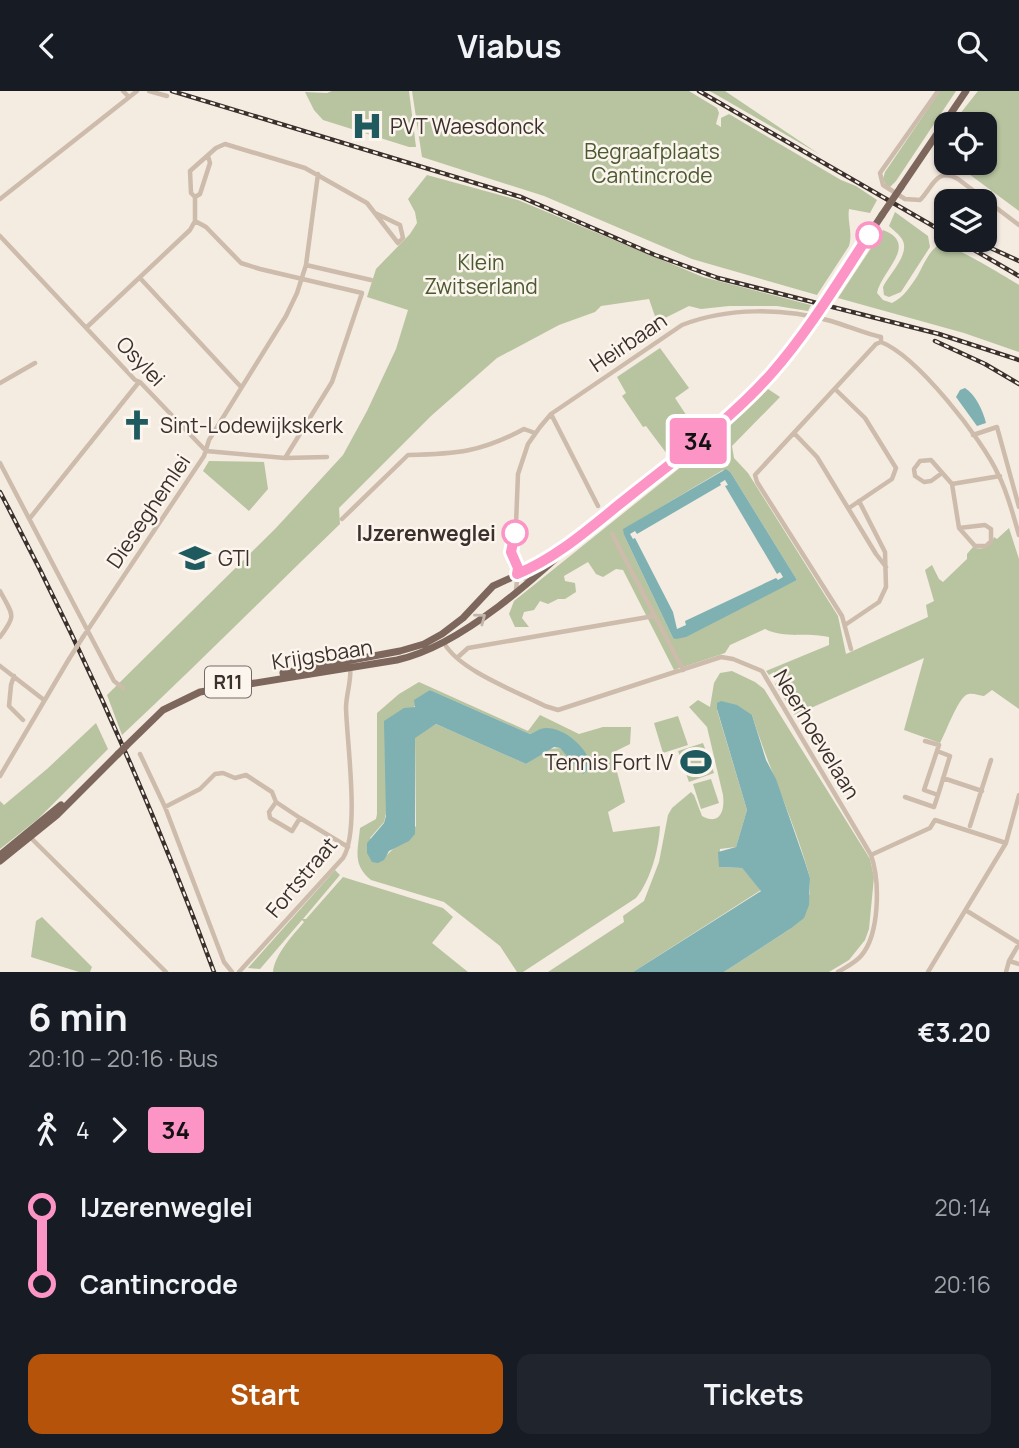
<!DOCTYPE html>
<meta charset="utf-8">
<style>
body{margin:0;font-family:Manrope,sans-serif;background:#20242c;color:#f1f3f6;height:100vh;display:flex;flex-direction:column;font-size:26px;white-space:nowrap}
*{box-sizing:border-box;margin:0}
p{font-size:23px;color:#9ea1a6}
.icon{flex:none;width:38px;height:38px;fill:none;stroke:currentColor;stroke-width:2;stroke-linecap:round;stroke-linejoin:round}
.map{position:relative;height:881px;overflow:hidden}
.sheet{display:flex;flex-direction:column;background:#171b24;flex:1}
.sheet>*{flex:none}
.badge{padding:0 14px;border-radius:5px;font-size:24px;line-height:46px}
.buttons{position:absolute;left:934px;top:21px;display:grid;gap:14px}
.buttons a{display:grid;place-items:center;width:63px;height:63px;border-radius:14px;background:#171b24;box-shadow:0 2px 5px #0004;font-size:35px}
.map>.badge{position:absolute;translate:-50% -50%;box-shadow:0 0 0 4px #fff}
.legs{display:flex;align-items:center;gap:10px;height:77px;padding:0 28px;font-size:23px}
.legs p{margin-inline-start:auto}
.overview{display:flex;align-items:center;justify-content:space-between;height:119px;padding:0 28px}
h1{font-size:38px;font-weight:700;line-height:52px}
.primary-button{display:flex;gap:14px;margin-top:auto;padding:14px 28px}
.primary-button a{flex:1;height:80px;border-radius:14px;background:#b45309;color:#fff;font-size:28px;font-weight:700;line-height:80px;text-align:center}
.primary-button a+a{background:#20242c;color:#f1f3f6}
ul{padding:0 28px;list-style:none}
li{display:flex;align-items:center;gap:24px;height:77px;font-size:26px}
li i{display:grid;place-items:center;width:10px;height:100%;margin:0 9px;background:currentColor}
li i::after{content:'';width:18px;height:18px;margin:-9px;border:5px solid;border-radius:50%;background:#171b24}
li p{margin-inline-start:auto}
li:first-child i{background:linear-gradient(#0000 50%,currentColor 0)}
li:last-child i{background:linear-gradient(currentColor 50%,#0000 0)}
header{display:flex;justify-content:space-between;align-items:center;height:91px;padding:0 28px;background:#171b24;font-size:32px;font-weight:700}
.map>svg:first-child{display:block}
.green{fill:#b8c4a0;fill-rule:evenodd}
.water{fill:#7fb0b2;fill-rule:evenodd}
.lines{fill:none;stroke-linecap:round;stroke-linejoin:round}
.minor{stroke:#cdbbac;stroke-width:4.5}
.primary{stroke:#7d675c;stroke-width:7}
.rail-casing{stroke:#3b302b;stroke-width:4.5}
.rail{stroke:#fbf5ee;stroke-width:2;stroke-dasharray:5;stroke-linecap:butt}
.minor-bridge{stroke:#cdbbac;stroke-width:4.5}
.primary-bridge{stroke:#7d675c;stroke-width:7}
.oneway{stroke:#c2b5ac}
.line-1-casing{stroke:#fff;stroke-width:16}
.line-1{stroke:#fc95c5;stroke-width:10}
.stop-1-dot{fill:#fff;stroke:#fc95c5;stroke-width:3.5}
.labels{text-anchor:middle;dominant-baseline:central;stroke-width:5;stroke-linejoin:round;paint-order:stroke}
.shield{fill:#fbf5ee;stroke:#756b66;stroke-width:2}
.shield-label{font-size:19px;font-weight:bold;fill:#3b302b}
.poi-label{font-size:21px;fill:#3b302b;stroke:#fbf5ee;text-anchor:start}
.park-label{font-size:21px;fill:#4a5a2e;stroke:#fbf5ee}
.street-label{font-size:21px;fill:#3b302b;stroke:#fbf5ee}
.stop-label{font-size:21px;font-weight:bold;fill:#3b302b;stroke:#fbf5ee;text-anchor:end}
</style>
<header><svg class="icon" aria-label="back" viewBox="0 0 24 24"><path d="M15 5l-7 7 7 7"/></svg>Viabus<svg class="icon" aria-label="search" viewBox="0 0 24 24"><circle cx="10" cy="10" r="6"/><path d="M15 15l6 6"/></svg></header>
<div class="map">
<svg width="1019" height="881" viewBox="0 0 1019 881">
<rect width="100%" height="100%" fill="#f4ebe1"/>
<path class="green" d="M332 0H409L416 56H409L323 29 314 19 305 1 327 2Z
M412 0H689L717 17 719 22 716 33 721 36V27L729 23 841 89 856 95 877 109 870 122 849 118C847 131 853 141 849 155L817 204 692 168 544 105 422 66Z
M709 0H725L819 63 715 3Z
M940 0H956L896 90 890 96 886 94 883 88 885 81Z
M978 0H1019V120L954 72H985V33H952Z
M427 84 518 109 703 186 811 214 808 220 777 215H729L701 218 689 215 657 231 649 208 601 215 595 221 559 234 497 267 431 325 339 417 340 433C267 503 196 575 122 644L107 604 276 437 343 364 367 320 396 258 408 219 367 206 376 178 410 143 417 132 415 121 408 108Z
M895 121 928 145 930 156 901 201 889 206 884 204 883 196C889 183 911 163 902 148 899 143 893 139 889 135Z
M883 139C920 153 881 180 877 202L883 209 892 212C904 206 910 196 918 184 923 175 930 157 941 153 948 151 1008 187 1019 194V261L964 242 838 207Z
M660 257 689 297 675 307 696 339 667 363 646 335 643 336 622 305 626 302 617 286Z
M768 298 780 306 732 355 734 367 748 382 838 525 846 563 928 526 926 514 934 510 925 479 932 474 939 488 943 491 967 468V463L973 456C983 460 991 456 994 446L997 448 1009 437 1019 468V618L992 599 984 605C978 604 971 601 966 604 957 610 946 641 940 652L904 639 924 567 795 624 775 593 779 590 774 581 769 584 766 580 829 554V546C807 541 785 548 765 538L730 554 725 562 674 579 623 479 616 478 603 486 596 483 588 471 564 485 565 490 575 492 576 501 565 508H558L548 513 540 510 534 519 524 521 522 527 529 536H515L509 523 514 510 717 347ZM723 379 731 382 797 489 673 547 624 444V438Z
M209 370 264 371 268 398 249 420 203 380Z
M732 580 755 591 764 598 870 768 874 786 869 838 865 849 849 869 829 881H724L790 838 810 803V787C795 731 769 679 752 624L717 619 747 719 736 756 720 758 719 776 742 777 761 799 633 881H548L624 831 623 825 644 810 659 771 668 724 672 717 691 701 694 704 702 725C720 735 725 720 723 704L707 636 689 616 698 609 710 616 714 592 720 582Z
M419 591 528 640 540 624 579 643 603 636H631L630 653 612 662 625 711 608 721 613 741 660 735C659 757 651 789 636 807L523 881H517L500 855 444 811 371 789C352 774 358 759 360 737L376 728 377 723V622L399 603ZM430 599 530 643 541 638 589 680 560 657 549 658 526 673 436 633 415 646 416 735 387 764 370 747 384 731 411 619Z
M678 625 688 654 663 662 654 632Z
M96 632 108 658 38 728 0 758V710L4 714 47 678Z
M703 652 714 682 689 691 678 660Z
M711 688 719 712 701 718 693 693Z
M335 779 340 784 303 828H306L343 786 443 817 453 826 432 852 468 881H273C275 863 293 844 304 831L302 829 260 878 248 877Z
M42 826 92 876 90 881H79L31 866 36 830Z"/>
<path class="water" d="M965 297C976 304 983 320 986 332L977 335 956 306 960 299Z
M726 378 731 382 797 489 686 546 676 548 673 547 624 444 623 438ZM725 389 728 394 725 395 777 483 780 481 783 486 778 489 776 487 685 530 686 534 677 538 673 521 635 447 633 448 630 443 635 440 637 443 721 394 720 392Z
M430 599 530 643C535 641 540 637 546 637 566 637 588 658 592 676L583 683 560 657 554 656 526 673 436 633 415 647V743L409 750 389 760 384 769 378 772 372 771 367 762V752L384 732 386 725 384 630 404 617 415 616 414 609Z
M721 610 737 614 752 624 766 669 776 688 805 771 810 787 809 814 804 827 790 838 724 881H633L761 800 742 777 719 776 718 761 736 756 747 719 717 618V612Z"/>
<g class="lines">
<path class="minor" d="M123 0 128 5
M149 0 167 5
M938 0 880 82 883 94 905 108 920 109C933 96 936 76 958 88L1019 134
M195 106 200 103 210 72 208 65
M0 108 137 0
M195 130 206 136 241 172 260 178 362 202 332 291 285 367
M0 145 135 289 140 291 206 360 285 367 327 366
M306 174 371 189
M140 187 241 296
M87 236 190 139 195 130V106L191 102 190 80 216 57 225 53 305 77 367 112 398 152 403 147 400 134 375 122
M0 292 35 272
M835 298 865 327 896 377 892 388 849 417
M551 323 598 415
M794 342 817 366 876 463 886 476
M973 344 997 336 1019 416
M0 372 114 590 123 597
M942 382 931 390 924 391 915 385 914 378 920 370 931 369 952 393 1000 385
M952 393 959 437 975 455H986L991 450V438L985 434 959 437
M30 427 139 291
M342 428 408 364C457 363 481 361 524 338L535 342
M612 443 683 579
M511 462 518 477 516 500
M529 490 513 480 508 468 516 433 518 383 528 353 540 336 551 323 682 234C728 216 784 217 831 230 848 235 866 243 881 246V251C917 265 982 348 998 383 1008 402 1013 424 1019 444
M0 500C13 525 17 523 0 546
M845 534 879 511 886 496 885 461 859 410
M83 546 204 365 209 349 286 225 297 202 306 174 318 83
M444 552C460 580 516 600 545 615L558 619 721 566 733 568 762 580 871 764C880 790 880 843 861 865 855 872 846 876 838 881
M851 558 842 525 757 391 755 384 876 253 881 251
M458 566 468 557 654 525
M0 575 44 609
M14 585 11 594 9 615 23 629
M925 650 939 654 937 660 950 665 938 704
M140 663 165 716 224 871 232 881
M0 685 69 568
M943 687 982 700
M905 706 934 716 938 704 924 699 937 660
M165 716 200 698 215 683 223 682 235 687 246 684 272 701 276 711 300 727 292 740 270 727 269 721 276 711
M300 727 348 756
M935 729 1006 752
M970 735 991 669
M31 747 166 881
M871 764 930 737 935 729
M967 820 1019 852
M1009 870 1019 873
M239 881 343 767C360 740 347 653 346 617 346 603 352 589 350 575
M928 881 1006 752 1019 704
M1006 881 1009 870 1019 853"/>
<path class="primary" d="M901 96 966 0
M827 207 882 124
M283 582 400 560 424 553 442 543 463 527 493 495 539 474 567 453
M126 655 163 619 200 601 397 569C462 555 539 484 588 438 629 401 676 371 717 335 753 305 783 270 810 232
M0 764 61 714
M0 770 57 724 118 663"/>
<g class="rail-casing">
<path id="rail" d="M172 0 521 106 655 164 718 187 939 243 1019 269
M699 0 947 143
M957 149 1019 185
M982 153 1019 170
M935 250 985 273 1019 293
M0 401C82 556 153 716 214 881"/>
</g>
<use href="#rail" class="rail"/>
<path class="minor-bridge" d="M69 568 83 546"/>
<path class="primary-bridge" d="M882 124 901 96
M810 232 827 207
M118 663 126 655"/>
</g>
<defs><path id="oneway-chevron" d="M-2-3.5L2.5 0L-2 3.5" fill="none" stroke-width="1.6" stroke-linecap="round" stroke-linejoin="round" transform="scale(1.75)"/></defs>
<use class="oneway" href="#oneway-chevron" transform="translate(481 527) rotate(-37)"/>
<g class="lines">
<g class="line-1-casing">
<path id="line-1" d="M515 442 511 461 518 477 517 483C557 467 592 435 626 408 676 368 728 331 771 283 808 241 838 191 869 144"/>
</g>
<use href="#line-1" class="line-1"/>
</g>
<defs>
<g id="hospital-bare" transform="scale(2.415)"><path d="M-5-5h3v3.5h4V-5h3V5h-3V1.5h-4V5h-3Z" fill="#1f5a5e" stroke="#fbf5ee" stroke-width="2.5" paint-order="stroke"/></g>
<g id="church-bare" transform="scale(2.415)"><path d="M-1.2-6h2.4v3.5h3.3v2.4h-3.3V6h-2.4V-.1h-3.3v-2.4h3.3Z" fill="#1f5a5e" stroke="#fbf5ee" stroke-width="2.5" paint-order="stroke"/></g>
<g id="school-bare" transform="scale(2.415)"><path d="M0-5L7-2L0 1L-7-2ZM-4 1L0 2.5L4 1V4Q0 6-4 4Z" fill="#1f5a5e" stroke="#fbf5ee" stroke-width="2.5" paint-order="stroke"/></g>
<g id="stadium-bare" transform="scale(2.415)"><path d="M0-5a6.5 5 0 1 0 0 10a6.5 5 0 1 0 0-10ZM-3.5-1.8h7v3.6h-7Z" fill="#1f5a5e" stroke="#fbf5ee" stroke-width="2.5" paint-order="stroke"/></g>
</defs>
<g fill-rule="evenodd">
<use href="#hospital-bare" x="367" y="35"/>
<use href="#church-bare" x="137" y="334"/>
<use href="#school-bare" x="195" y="467"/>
<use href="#stadium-bare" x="696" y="671"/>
</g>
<g class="stop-1-dot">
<circle cx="869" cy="144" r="12"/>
<circle cx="515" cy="442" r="12"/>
</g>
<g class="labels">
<rect class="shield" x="205" y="575.5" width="46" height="31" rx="5"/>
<g class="shield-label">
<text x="228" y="591">R11</text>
</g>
<g class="poi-label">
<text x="390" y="35">PVT Waesdonck</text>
<text x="160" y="334">Sint-Lodewijkskerk</text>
<text x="218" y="467">GTI</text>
<text x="673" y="671" text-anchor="end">Tennis Fort IV</text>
</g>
<g class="park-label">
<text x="652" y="60">Begraafplaats<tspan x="652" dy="24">Cantincrode</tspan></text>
<text x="481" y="171">Klein<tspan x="481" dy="24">Zwitserland</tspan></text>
</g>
<g class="street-label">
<text transform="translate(628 251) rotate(-34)">Heirbaan</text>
<text transform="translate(141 270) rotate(46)">Osylei</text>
<text transform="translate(148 420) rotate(-56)">Dieseghemlei</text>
<text transform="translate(322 563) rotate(-9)">Krijgsbaan</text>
<text transform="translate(817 643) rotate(59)">Neerhoevelaan</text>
<text transform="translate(301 786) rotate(-50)">Fortstraat</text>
</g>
<g class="stop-label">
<text x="496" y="442">IJzerenweglei</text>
</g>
</g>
</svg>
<div class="buttons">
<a><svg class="icon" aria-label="locate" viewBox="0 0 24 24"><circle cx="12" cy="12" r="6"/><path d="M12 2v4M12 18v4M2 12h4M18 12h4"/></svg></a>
<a><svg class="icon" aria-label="layers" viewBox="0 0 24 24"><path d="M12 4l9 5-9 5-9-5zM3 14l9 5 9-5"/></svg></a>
</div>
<b class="badge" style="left:698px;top:350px;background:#fc95c5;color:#111">34</b>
</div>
<section class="sheet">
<div class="overview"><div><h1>6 min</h1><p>20:10 – 20:16 · Bus</p></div><b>€3.20</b></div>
<div class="legs"><svg class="icon" aria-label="walk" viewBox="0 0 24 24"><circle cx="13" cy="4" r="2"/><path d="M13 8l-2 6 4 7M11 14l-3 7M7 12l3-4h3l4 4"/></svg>4<svg class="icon" aria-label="forward" viewBox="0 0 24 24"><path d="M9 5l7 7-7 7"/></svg><b class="badge" style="background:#fc95c5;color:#111">34</b></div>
<ul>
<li><i style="color:#fc95c5"></i><b>IJzerenweglei</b><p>20:14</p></li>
<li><i style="color:#fc95c5"></i><b>Cantincrode</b><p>20:16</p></li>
</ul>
<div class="primary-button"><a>Start</a><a>Tickets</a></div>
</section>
